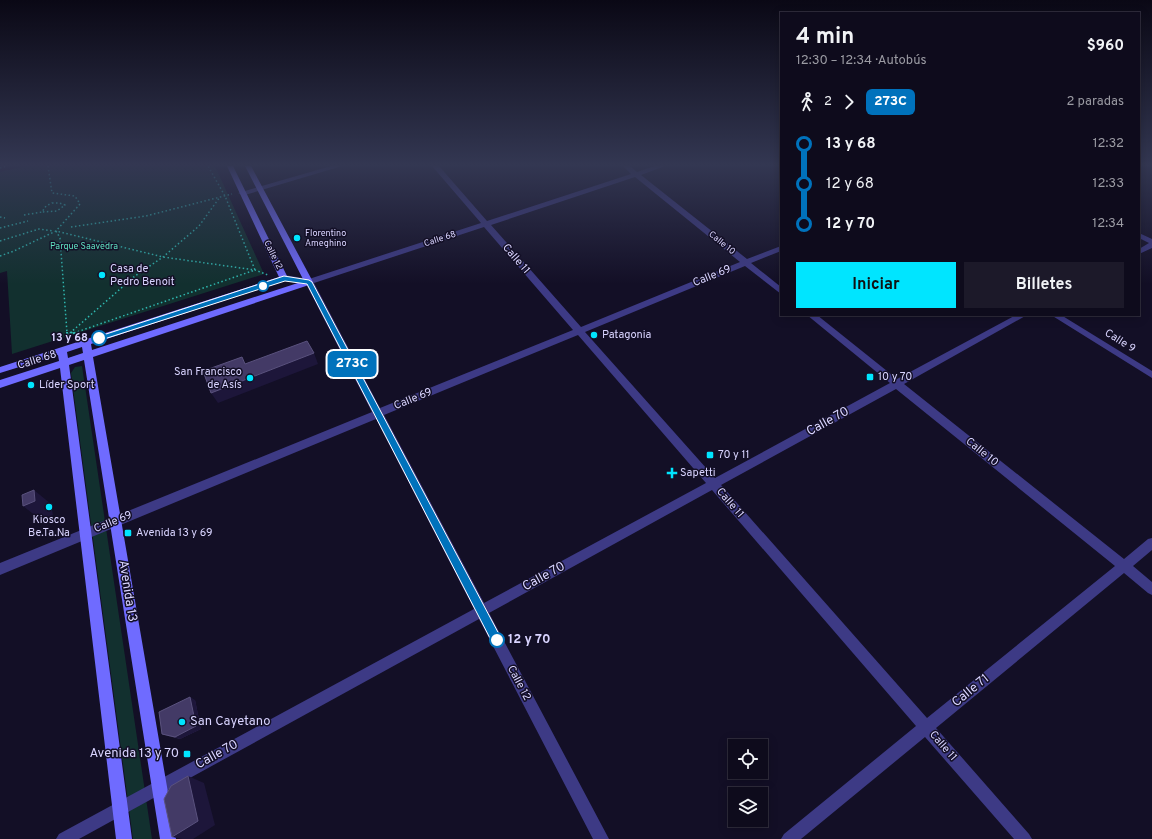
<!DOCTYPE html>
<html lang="es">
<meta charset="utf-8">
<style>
body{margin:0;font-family:Overpass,sans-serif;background:#1c1929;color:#f1f3f6;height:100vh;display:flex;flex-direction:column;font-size:15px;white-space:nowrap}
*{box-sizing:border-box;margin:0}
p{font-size:13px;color:#9b9ba3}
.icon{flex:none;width:22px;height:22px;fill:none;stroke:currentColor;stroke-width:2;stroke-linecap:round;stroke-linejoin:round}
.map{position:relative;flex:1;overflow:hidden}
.details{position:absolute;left:780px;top:12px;width:360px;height:304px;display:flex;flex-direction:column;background:#0e0b1c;border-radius:0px;box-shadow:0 2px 10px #0003,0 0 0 1px #2e2b3b}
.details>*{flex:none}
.badge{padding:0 8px;border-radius:6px;font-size:14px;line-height:26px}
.buttons{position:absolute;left:728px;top:739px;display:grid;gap:8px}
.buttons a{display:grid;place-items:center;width:40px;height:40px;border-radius:0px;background:#0e0b1c;box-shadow:0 2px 10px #0003,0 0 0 1px #2e2b3b;font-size:20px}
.map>.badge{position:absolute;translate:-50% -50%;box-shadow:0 0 0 2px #fff}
.legs{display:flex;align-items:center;gap:6px;height:44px;padding:0 16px;font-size:13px}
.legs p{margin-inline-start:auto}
.head{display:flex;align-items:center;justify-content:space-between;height:68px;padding:0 16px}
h1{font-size:22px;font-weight:700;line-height:30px}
.action{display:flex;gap:8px;margin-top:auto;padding:8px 16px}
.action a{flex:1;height:46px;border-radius:0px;background:#00e5ff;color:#111;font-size:16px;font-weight:700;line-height:46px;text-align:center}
.action a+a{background:#1c1929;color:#f1f3f6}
ul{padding:0 16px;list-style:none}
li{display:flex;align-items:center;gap:14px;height:40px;font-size:15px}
li i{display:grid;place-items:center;width:6px;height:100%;margin:0 5px;background:currentColor}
li i::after{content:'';width:10px;height:10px;margin:-5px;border:3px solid;border-radius:50%;background:#0e0b1c}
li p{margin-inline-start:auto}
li:first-child i{background:linear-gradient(#0000 50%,currentColor 0)}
li:last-child i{background:linear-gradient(currentColor 50%,#0000 0)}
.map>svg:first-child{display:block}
.green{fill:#12302f}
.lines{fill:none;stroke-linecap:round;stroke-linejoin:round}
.path-far1{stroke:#2fb8b0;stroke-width:1.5;stroke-dasharray:1.5 2.5;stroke-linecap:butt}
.path{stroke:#2fb8b0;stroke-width:2;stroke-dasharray:2 3;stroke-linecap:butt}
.minor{fill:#3d3a85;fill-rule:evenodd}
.secondary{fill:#6f6bff;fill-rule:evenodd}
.wall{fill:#312854}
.shaded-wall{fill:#1d163a}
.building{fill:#433a66;stroke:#5a527e}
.line-1{fill:#0072bc;stroke:#fff}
.poi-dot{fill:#00e5ff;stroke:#130f26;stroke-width:1.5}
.stop-1-dot{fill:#fff;stroke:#0072bc;stroke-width:2}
.labels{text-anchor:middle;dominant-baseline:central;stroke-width:3;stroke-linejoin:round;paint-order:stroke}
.far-poi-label{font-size:9px;fill:#d9d4ff;stroke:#130f26;text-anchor:start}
.far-street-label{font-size:9px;fill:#d9d4ff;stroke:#130f26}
.far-park-label{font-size:9px;fill:#5fe0c0;stroke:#130f26}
.street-label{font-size:11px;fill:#d9d4ff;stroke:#130f26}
.poi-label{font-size:11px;fill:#d9d4ff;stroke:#130f26;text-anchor:start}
.stop-label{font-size:11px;font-weight:bold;fill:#d9d4ff;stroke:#130f26;text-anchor:end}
.near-street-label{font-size:13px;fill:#d9d4ff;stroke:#130f26}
.near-stop-label{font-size:13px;font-weight:bold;fill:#d9d4ff;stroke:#130f26;text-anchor:start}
.near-poi-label{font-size:13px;fill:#d9d4ff;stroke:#130f26;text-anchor:start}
</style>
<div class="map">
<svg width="1152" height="839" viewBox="0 0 1152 839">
<rect width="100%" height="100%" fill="#130f26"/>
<path class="green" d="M25 166H215L264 274 12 354 7 271 0 273V172Z
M82 366 152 839H133L71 373 75 367Z"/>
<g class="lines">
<path class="path-far1" d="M48 166 52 193 75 196 80 204 56 231 60 238 67 333
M0 168 7 166
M52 203H59L65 205 57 211 42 212 46 206Z
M24 215 42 212
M0 217 5 218
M71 227 146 216 232 194
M0 228 28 221
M0 241 39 229 54 231
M0 256 14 251 56 231 163 257 255 270 268 275
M70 333 135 276 163 257 199 226 220 197
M74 333 255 270 225 196 208 166"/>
<path class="path" d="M67 332V339
M72 332 68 335 77 332"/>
<path class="minor" d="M331 166H342L245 195H242L238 193Z
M432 166H439L487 221 631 174 623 166H630L637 172 655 166H665L641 175 747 259 781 246V251L751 263 781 287V294L745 266 585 332 715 478 890 383 807 315H817L897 379 1016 315H1027L904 384 1124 559 1148 539 1152 538V550L1133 566 1152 582V595L1148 593 1124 573 936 728 1029 834 1032 839H1014L925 737 801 839H781L784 834 916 726 712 490 489 613 609 839H593L479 619 79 839H56L59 834 474 609 376 419 0 575V563L372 412 306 284 284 281 280 278 284 275 309 279 481 223ZM635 177 740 262 581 327 491 225ZM484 227 573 330 380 408 314 283ZM578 335 706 483 484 603 384 415ZM896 389 1115 566 927 718 721 485Z
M1139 233 1152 239V248L1139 254V249L1149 243 1139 238Z
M1051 315H1061L1152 371V378Z"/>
<path class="secondary" d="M227 166H233L288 278 287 280 91 344 92 350 304 281 245 166H251L313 282 312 284 93 357 176 839H160L84 360 69 365 132 839H116L60 368 0 388V380L59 361 58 355 0 373V367L279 277ZM82 347 83 353 68 358 67 352Z"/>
</g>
<path class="wall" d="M195 700 201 729 180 739 168 736 162 734Z"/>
<path class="shaded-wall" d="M314 353 318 364 218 403 211 393Z
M34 490 51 504 53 515 41 520 23 506Z
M190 697 195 700 201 729 180 739 175 737Z
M188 776 204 783 215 825 193 839H182L172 837Z"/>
<path class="building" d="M307 341 314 353 211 393 203 371 242 357 245 364Z
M34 490 35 501 23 506 22 495Z
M190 697 196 726 175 737 162 734 159 712Z
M188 776 198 821 172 837 164 799 171 786Z"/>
<linearGradient id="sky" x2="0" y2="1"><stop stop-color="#0a0815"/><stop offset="0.58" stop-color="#333752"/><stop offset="1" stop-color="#333752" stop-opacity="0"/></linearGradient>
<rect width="1152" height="284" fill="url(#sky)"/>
<path class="line-1" d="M284 276 309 280 312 282 500 636 502 640 500 644 497 645 493 644 307 284 285 281 101 340 99 341 96 338 97 337Z"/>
<g class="poi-dot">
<circle cx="297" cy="238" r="4"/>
<circle cx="102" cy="275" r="4"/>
<circle cx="594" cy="335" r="4"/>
<rect x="866" y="373" width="8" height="8" rx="2"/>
<circle cx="250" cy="378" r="4"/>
<circle cx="31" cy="385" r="4"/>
<rect x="706" y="451" width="8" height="8" rx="2"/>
<path d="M670 467h4v4h4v4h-4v4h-4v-4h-4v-4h4z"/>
<circle cx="49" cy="507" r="4"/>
<rect x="124" y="529" width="8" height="8" rx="2"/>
<circle cx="182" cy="722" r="4"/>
<rect x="183" y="750" width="8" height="8" rx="2"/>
</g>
<g class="stop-1-dot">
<circle cx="263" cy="286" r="5"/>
<circle cx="99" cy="338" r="7"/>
<circle cx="497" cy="640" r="7"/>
</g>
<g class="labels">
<g class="far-poi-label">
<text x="305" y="233">Florentino<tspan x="305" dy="10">Ameghino</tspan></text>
</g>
<g class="far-street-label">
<text transform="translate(440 239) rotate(-18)">Calle 68</text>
<text transform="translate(722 243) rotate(39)">Calle 10</text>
<text transform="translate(273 255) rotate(64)">Calle 12</text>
</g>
<g class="far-park-label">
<text x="84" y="246">Parque Saavedra</text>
</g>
<g class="street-label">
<text transform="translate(516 259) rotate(49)">Calle 11</text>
<text transform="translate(712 276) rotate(-22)">Calle 69</text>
<text transform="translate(1120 341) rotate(32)">Calle 9</text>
<text transform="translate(37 360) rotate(-18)">Calle 68</text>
<text transform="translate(413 399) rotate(-22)">Calle 69</text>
<text transform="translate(982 452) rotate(39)">Calle 10</text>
<text transform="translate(730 503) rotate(49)">Calle 11</text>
<text transform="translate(113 522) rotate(-22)">Calle 69</text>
<text transform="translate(519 683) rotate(62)">Calle 12</text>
<text transform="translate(943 746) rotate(49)">Calle 11</text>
</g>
<g class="poi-label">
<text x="110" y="269">Casa de<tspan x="110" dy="13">Pedro Benoit</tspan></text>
<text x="602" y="335">Patagonia</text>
<text x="242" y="372" text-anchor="end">San Francisco<tspan x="242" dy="13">de Asís</tspan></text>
<text x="878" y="377">10 y 70</text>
<text x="39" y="385">Líder Sport</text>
<text x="718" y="455">70 y 11</text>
<text x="680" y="473">Sapetti</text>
<text x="49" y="520" text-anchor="middle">Kiosco<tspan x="49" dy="13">Be.Ta.Na</tspan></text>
<text x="136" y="533">Avenida 13 y 69</text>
</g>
<g class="stop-label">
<text x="88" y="338">13 y 68</text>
</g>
<g class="near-street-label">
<text transform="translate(828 422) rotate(-29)">Calle 70</text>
<text transform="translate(544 577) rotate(-29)">Calle 70</text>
<text transform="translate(127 591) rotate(81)">Avenida 13</text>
<text transform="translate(971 691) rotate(-39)">Calle 71</text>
<text transform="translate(217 755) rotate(-29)">Calle 70</text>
</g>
<g class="near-stop-label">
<text x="508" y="640">12 y 70</text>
</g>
<g class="near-poi-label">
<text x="190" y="722">San Cayetano</text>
<text x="179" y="754" text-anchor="end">Avenida 13 y 70</text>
</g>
</g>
</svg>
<div class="buttons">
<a><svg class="icon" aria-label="locate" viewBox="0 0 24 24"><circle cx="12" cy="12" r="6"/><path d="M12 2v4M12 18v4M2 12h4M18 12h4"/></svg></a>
<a><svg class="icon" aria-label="layers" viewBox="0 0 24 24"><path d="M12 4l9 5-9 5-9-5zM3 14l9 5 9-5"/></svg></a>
</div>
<b class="badge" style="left:352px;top:364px;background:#0072bc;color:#fff">273C</b>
<section class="details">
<div class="head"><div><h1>4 min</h1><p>12:30 – 12:34 · Autobús</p></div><b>$960</b></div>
<div class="legs"><svg class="icon" aria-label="walk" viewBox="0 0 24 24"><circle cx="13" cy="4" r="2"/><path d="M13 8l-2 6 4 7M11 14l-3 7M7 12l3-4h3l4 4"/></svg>2<svg class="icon" aria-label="forward" viewBox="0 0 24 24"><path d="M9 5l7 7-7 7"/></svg><b class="badge" style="background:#0072bc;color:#fff">273C</b><p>2 paradas</p></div>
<ul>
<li><i style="color:#0072bc"></i><b>13 y 68</b><p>12:32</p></li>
<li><i style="color:#0072bc"></i><span>12 y 68</span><p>12:33</p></li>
<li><i style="color:#0072bc"></i><b>12 y 70</b><p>12:34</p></li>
</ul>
<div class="action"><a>Iniciar</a><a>Billetes</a></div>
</section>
</div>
